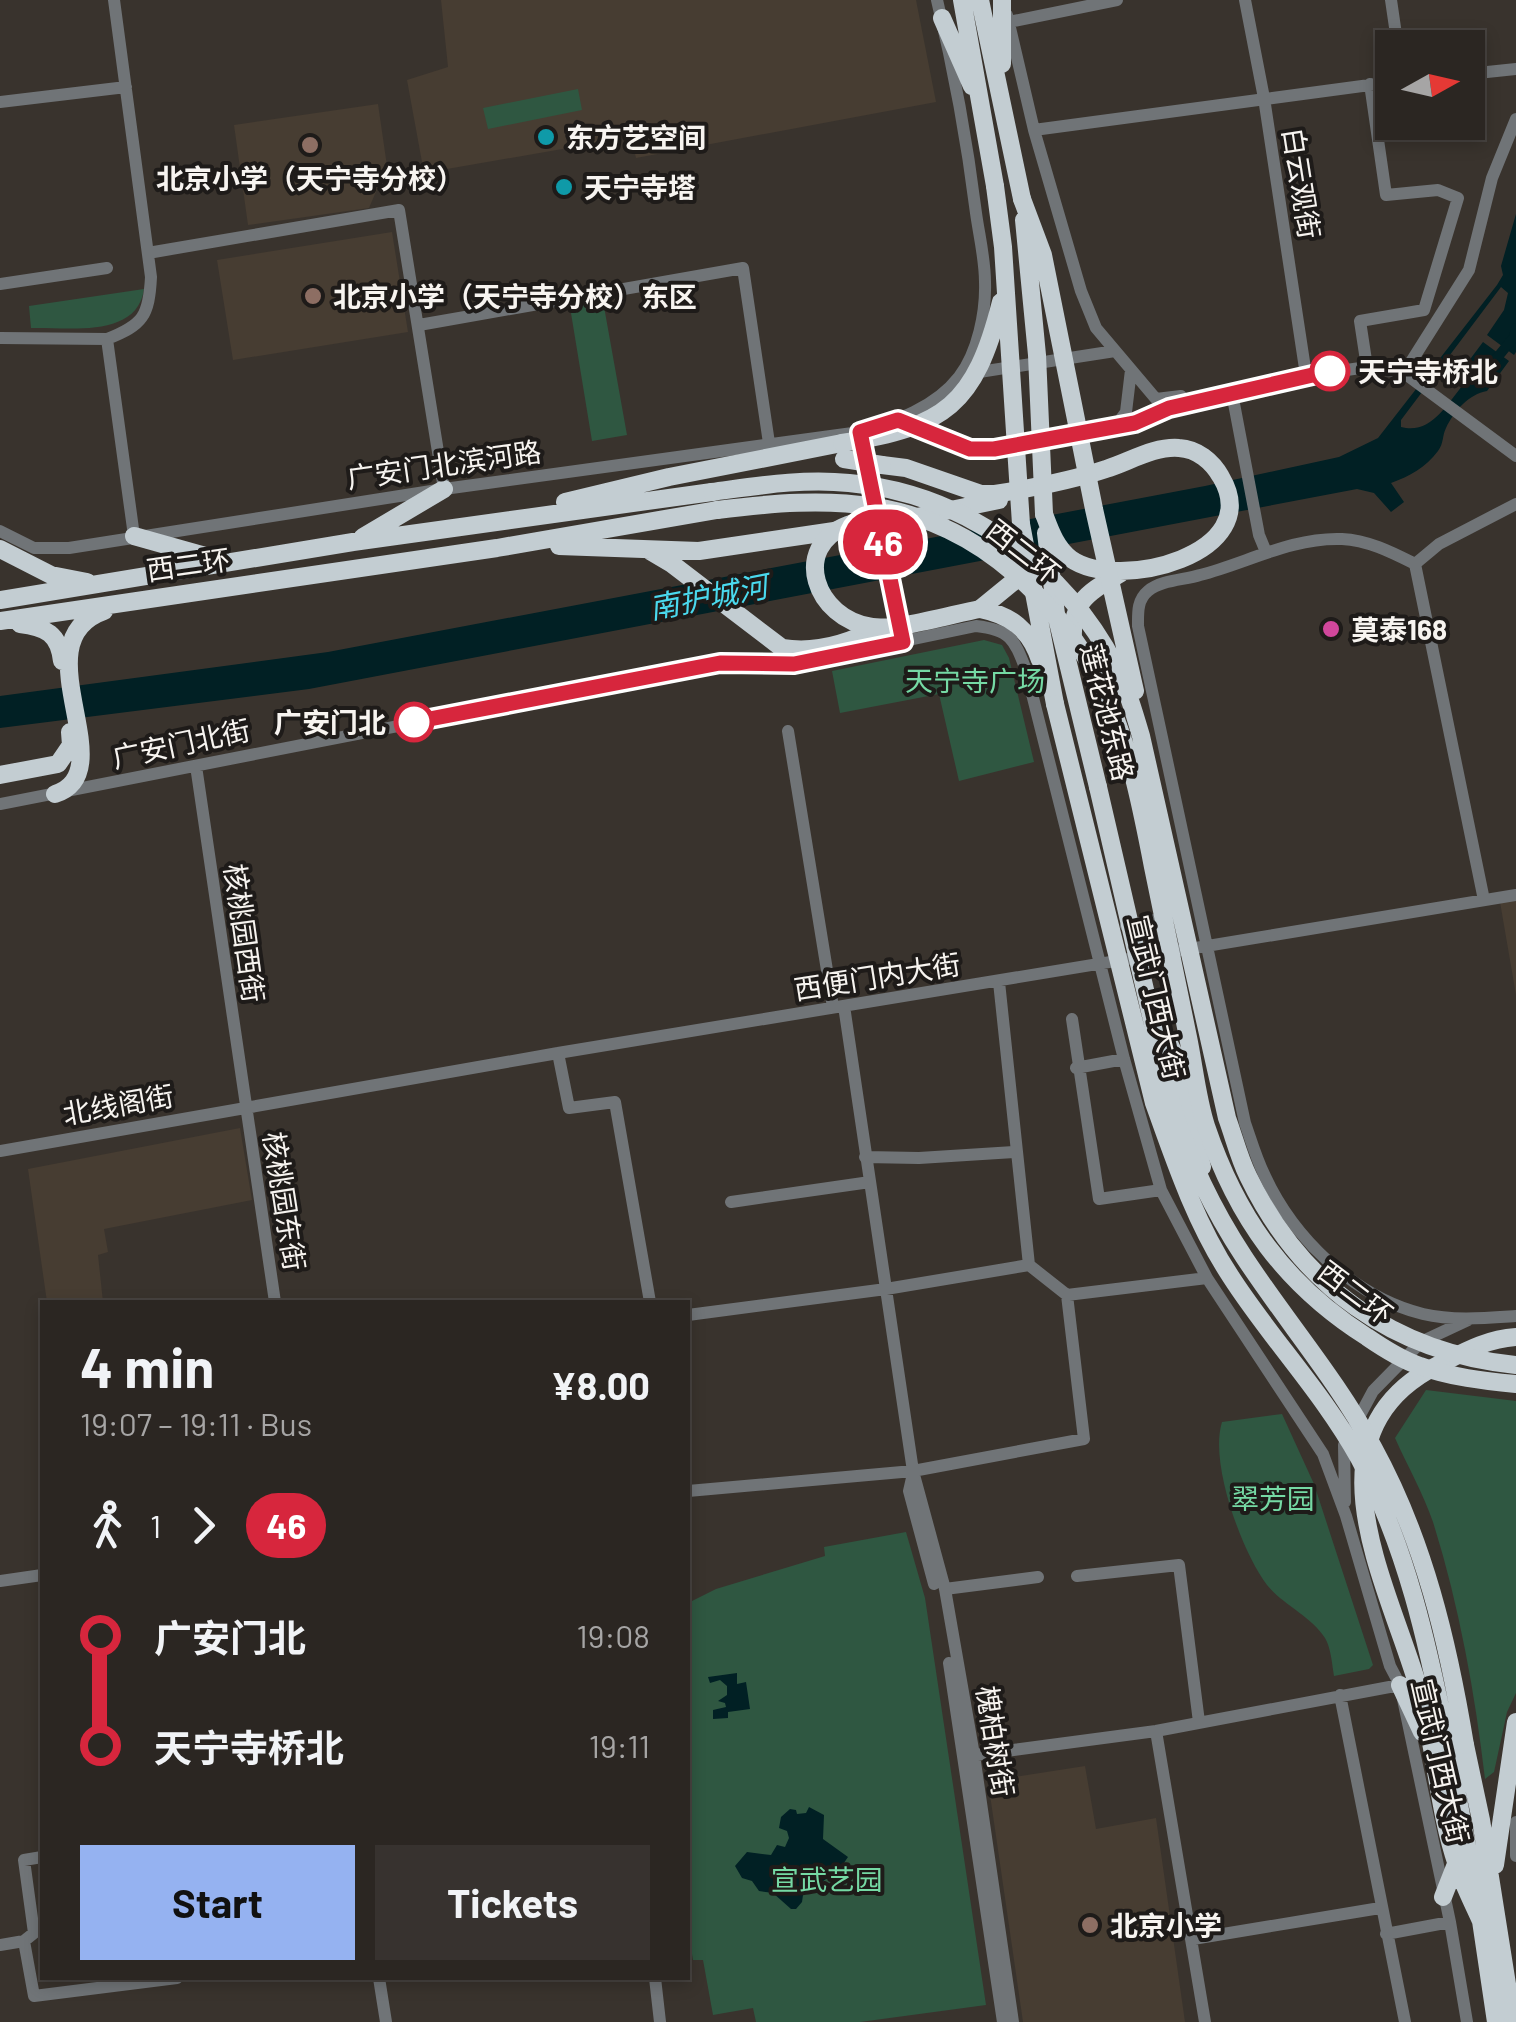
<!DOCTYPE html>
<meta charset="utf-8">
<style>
body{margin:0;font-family:Barlow,"Noto Sans SC",sans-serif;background:#37322f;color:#f1f3f6;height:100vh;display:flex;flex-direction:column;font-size:38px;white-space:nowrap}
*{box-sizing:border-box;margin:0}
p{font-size:32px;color:#a6a5a5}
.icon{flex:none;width:55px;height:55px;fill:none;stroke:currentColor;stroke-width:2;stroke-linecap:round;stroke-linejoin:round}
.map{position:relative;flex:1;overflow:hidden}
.details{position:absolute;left:40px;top:1300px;width:650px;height:680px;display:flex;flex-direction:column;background:#2b2622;border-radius:0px;box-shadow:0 5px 15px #0003,0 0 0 2px #474340}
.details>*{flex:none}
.badge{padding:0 20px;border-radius:32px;font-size:35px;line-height:65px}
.needle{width:65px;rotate:82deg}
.tools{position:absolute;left:1375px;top:30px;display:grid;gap:20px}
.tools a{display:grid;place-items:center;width:110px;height:110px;border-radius:0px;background:#2b2622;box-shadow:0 5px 15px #0003,0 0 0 2px #474340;font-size:50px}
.map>.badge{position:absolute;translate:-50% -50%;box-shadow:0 0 0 5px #fff}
.legs{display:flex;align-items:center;gap:15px;height:110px;padding:0 40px;font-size:32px}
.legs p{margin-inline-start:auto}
.overview{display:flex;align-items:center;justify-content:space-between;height:170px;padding:0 40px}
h1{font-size:55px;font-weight:700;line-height:75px}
.cta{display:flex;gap:20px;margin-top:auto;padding:20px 40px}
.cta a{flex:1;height:115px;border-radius:0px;background:#95b2f1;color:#111;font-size:40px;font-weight:700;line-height:115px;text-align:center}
.cta a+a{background:#37322f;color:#f1f3f6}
ul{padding:0 40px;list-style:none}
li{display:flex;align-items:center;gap:35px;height:110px;font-size:38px}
li i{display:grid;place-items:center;width:15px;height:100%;margin:0 12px;background:currentColor}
li i::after{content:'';width:25px;height:25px;margin:-12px;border:8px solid;border-radius:50%;background:#2b2622}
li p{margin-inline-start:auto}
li:first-child i{background:linear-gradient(#0000 50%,currentColor 0)}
li:last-child i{background:linear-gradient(currentColor 50%,#0000 0)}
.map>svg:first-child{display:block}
.built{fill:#473d32}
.green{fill:#2f5741}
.water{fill:#012024}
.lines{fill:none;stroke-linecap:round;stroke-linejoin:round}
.canal{stroke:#012024;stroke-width:10}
.minor{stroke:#707477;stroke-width:12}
.highway{stroke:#c3cdd2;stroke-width:18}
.highway-bridge{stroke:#c3cdd2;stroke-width:18}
.line-1-casing{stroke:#fff;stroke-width:22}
.line-1{stroke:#d7263d;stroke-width:15}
.culture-dot{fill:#0f9aa8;stroke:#1e1b19;stroke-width:4}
.education-dot{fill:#8d6e63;stroke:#1e1b19;stroke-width:4}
.stop-1-dot{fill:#fff;stroke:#d7263d;stroke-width:5}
.hotel-dot{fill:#d1479c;stroke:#1e1b19;stroke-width:4}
.labels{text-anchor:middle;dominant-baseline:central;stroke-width:8;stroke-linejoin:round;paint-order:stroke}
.poi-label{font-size:28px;font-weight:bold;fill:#f7f4f0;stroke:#1e1b19;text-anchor:start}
.street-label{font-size:28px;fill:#f7f4f0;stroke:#1e1b19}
.stop-label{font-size:28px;font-weight:bold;fill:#f7f4f0;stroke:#1e1b19;text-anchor:start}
.park-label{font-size:28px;fill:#75d9a4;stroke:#1e1b19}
.water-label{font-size:30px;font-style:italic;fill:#4ad9ee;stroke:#1e1b19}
</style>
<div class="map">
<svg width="1516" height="2022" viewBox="0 0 1516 2022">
<rect width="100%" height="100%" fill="#39332d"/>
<path class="built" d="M441 0H916L936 102 636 158 631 137 424 173 407 80 448 67Z
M378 104 387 166 369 208 248 225 234 125Z
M392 232 408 332 233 360 217 260Z
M1516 899V995L1500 902Z
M240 1128 252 1200 104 1229 108 1252 98 1255 103 1302H47L28 1169Z
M1085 1766 1096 1829 1156 1818 1185 2022H1023L988 1781Z"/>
<path class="green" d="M578 89 582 110 488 129 483 108Z
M144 289C137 339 68 327 31 328L29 306Z
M603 301 627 435 592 441 570 307Z
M984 640 1002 645 1009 658 1034 762 959 781 939 694 840 713 832 671Z
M1426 1390 1516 1401V1693L1507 1712 1494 1772 1485 1779C1475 1693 1459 1605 1433 1522 1423 1493 1407 1465 1395 1438Z
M1282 1414 1314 1484 1373 1665 1369 1669 1334 1676C1332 1664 1331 1648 1325 1638 1311 1616 1283 1605 1267 1585 1242 1552 1209 1463 1222 1422Z
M906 1532 925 1598 986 2005 860 2022H756L753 2008 713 2015 703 1960H693L688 1930V1603L716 1589 825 1556 824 1547Z"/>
<path class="water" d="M1516 214V352L1514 355 1487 335 1504 310 1508 293 1501 287 1401 420V427C1430 435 1446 406 1462 386L1459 374 1483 342 1509 361 1487 391C1469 394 1454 411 1446 428 1442 436 1444 443 1438 451 1425 468 1410 476 1391 483L1404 502 1391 512 1374 493 1357 489 309 689 0 728V696L328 652 1205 486 1339 457 1378 438 1497 285 1503 275 1501 266Z
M737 1673V1684L746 1682 750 1709 728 1712V1718L713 1719V1710L726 1707 725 1703 718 1701 727 1695V1686L720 1680 710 1683 708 1677Z
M809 1807 824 1815 823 1839 848 1857 839 1870 803 1895 802 1902 796 1909H791L773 1893 759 1891 752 1881 742 1878 735 1866 747 1852 771 1855 777 1845 785 1847 789 1838 787 1831 779 1828 781 1817 790 1809 796 1810 797 1814 806 1813Z"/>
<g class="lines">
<path class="canal" d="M1492 364 1514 337 1516 328"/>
<path class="minor" d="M114 0 151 277C149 316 143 325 107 339L134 536
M1245 0 1264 98 1306 375
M1391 0 1398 48
M1007 15 1034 130 1081 291 1096 328 1156 399 1181 396
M1009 22 1117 0
M1468 74 1516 69
M0 102 126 87
M1034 130 1392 82
M148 253 399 210 444 489
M0 284 107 268
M419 325 743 268 769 443
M0 338 107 339
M1367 367 1360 321 1424 310 1458 198 1438 190 1386 195 1370 84
M973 373 1115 351
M1404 373 1469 270 1492 178 1516 119
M1232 393 1259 535 1266 552
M910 424 970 449H994L1135 423 1169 408 1279 380 1367 367 1404 373 1516 456
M1115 427 1126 412 1131 370
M860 435 901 631
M0 531 34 548H69L444 489 860 432C896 421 935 408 959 377 978 352 986 312 985 282 985 259 979 235 976 213 967 141 954 70 937 0
M1415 564C1393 553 1368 540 1342 539 1292 537 1247 563 1200 575 1184 580 1161 580 1148 591 1137 600 1138 613 1138 626L1245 1123C1251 1140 1256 1158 1264 1174 1293 1238 1354 1297 1423 1314 1453 1321 1486 1318 1516 1316
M1415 564 1484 900
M1415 564 1439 544 1516 504
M788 731 833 1007
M196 766 275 1302
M0 804 720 663 794 664 976 626C1011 630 1014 639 1026 670L1124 1059 1161 1190 1207 1278 1323 1454 1346 1516 1390 1666 1400 1685 1450 1922 1467 2022
M1126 926 1170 917
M844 1006 913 1471 945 1589 974 1755 1013 2022
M1072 1019 1099 1199 1161 1190
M558 1053 569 1108 615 1102 650 1302
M1076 1068 1124 1059
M0 1151 558 1053 1516 895
M865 1157 919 1158 1014 1152
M731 1202 870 1182
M1067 1295 1207 1278
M688 1315 886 1289 1029 1265
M912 1478 909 1491 934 1584
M688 1491 913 1471 1084 1439 1067 1295 1029 1265 999 982
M1345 1502 1344 1445 1373 1391 1421 1342 1468 1320
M1077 1576 1179 1565 1199 1722
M0 1581 42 1575
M945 1589 1038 1577
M949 1663 1003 2022
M1340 1695 1405 2022
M1156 1731 1205 2022
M968 1756 1156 1731 1400 1685
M1516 1822V1856
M1386 1934 1450 1922
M1193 1939 1380 1908
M24 1941 34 1996 177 1978
M0 1945 24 1941 34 1933 24 1860 42 1857
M379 1978 386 2022
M655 1978 660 2022"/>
<path class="highway" d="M962 0 995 186
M980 0 1022 199
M1002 0V64
M942 18 972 86
M882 465 906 468 981 494H995C1032 488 1070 481 1106 469 1129 462 1154 446 1179 448 1197 449 1212 461 1221 477 1267 554 1118 592 1071 559 1056 548 1050 530 1044 514
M565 502 669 477 842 443
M912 518 999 500
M1021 524 1055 704
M1046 533 1056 614 1098 787
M134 536 223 561
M363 537 444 489
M559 546 699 551 841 530
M0 549 51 575 87 582
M650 551 672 564 782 648C815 653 848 644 877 628
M0 600 353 542 712 492
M980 609C1010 615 1030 629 1040 660
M980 609 1018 578 1019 564
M0 621 497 548 717 510
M20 624C46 627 59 634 62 661
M1073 649C1070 602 1084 595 1121 573
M0 775 58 764 71 745 70 732
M55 794C126 771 18 641 104 611
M1152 1007 1177 1060 1202 1167
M1400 1685 1422 1732
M1447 1741 1481 1921 1496 2022
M1465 1745 1481 1820 1513 2022
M1495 1865 1516 1722
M1443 1897 1456 1864
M1481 1921C1473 1903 1463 1884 1457 1865 1438 1810 1436 1749 1420 1693 1391 1588 1299 1435 1438 1365 1464 1352 1486 1339 1516 1337"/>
<path class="highway-bridge" d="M995 186 1003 247 1021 524
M1022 199 1043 255 1094 509 1135 691
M1024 220 1037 355 1044 514
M842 443C945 427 975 405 1001 302
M844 459 882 465
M712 492C757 486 803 478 849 483 962 493 1063 565 1115 665 1127 688 1134 712 1141 736L1227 1118C1234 1137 1239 1158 1248 1176 1301 1286 1394 1353 1516 1365
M717 510C829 496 924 494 1015 574 1110 657 1130 748 1153 867 1165 924 1176 981 1188 1037 1194 1066 1197 1098 1206 1126 1237 1218 1285 1285 1367 1337 1383 1348 1402 1360 1420 1366 1450 1377 1484 1381 1516 1384
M910 523C889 521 869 517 848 525 790 547 815 619 872 627 896 631 953 614 980 609
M1055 704 1154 1103C1175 1162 1196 1224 1231 1277 1271 1339 1323 1393 1359 1458 1406 1545 1428 1645 1447 1741
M1098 787 1172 1106C1189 1160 1213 1210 1244 1257 1286 1321 1337 1380 1373 1447 1424 1540 1448 1642 1465 1745"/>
</g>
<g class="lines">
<g class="line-1-casing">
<path id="line-1" d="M414 722 720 663 794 664 903 642 860 432 898 420 970 449H994L1135 423 1169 408 1330 371"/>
</g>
<use href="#line-1" class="line-1"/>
</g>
<g class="culture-dot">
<circle cx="546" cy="137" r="10"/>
<circle cx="564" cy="187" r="10"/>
</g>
<g class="education-dot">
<circle cx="310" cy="145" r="10"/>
<circle cx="313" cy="296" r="10"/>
<circle cx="1090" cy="1925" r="10"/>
</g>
<g class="stop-1-dot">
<circle cx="1330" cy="371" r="18"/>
<circle cx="414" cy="722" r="18"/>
</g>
<circle class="hotel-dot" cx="1331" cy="629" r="10"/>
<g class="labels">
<g class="poi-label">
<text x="566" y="137">东方艺空间</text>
<text x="310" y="178" text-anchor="middle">北京小学（天宁寺分校）</text>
<text x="584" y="187">天宁寺塔</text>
<text x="333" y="296">北京小学（天宁寺分校）东区</text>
<text x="1351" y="629">莫泰168</text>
<text x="1110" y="1925">北京小学</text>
</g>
<g class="street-label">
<text transform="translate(1302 183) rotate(81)">白云观街</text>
<text transform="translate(444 464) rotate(-8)">广安门北滨河路</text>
<text transform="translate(1024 551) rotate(38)">西二环</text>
<text transform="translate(188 564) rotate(-8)">西二环</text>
<text transform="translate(1108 712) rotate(76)">莲花池东路</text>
<text transform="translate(181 743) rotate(-12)">广安门北街</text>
<text transform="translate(245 933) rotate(82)">核桃园西街</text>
<text transform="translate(877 976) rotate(-9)">西便门内大街</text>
<text transform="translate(1157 997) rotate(77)">宣武门西大街</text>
<text transform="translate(118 1104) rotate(-10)">北线阁街</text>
<text transform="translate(285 1201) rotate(81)">核桃园东街</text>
<text transform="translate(1356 1292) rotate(37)">西二环</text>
<text transform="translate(996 1741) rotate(81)">槐柏树街</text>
<text transform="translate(1441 1761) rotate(77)">宣武门西大街</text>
</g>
<g class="stop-label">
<text x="1358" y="371">天宁寺桥北</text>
<text x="386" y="722" text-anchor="end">广安门北</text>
</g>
<g class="park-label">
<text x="975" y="680">天宁寺广场</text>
<text x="1273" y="1498">翠芳园</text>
<text x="827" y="1879">宣武艺园</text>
</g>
<g class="water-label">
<text transform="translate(708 596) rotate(-11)">南护城河</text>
</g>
</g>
</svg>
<div class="tools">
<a><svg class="needle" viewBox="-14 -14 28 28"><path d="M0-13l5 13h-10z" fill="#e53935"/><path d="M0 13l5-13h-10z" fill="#a6a5a5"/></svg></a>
</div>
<b class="badge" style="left:883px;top:542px;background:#d7263d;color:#fff">46</b>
<section class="details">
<div class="overview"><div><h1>4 min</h1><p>19:07 – 19:11 · Bus</p></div><b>¥8.00</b></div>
<div class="legs"><svg class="icon" aria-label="walk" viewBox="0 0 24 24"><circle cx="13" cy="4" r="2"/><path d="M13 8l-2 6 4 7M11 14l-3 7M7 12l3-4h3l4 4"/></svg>1<svg class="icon" aria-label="forward" viewBox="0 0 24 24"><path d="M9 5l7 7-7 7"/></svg><b class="badge" style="background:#d7263d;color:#fff">46</b></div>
<ul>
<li><i style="color:#d7263d"></i><b>广安门北</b><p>19:08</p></li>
<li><i style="color:#d7263d"></i><b>天宁寺桥北</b><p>19:11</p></li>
</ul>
<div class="cta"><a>Start</a><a>Tickets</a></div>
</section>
</div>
